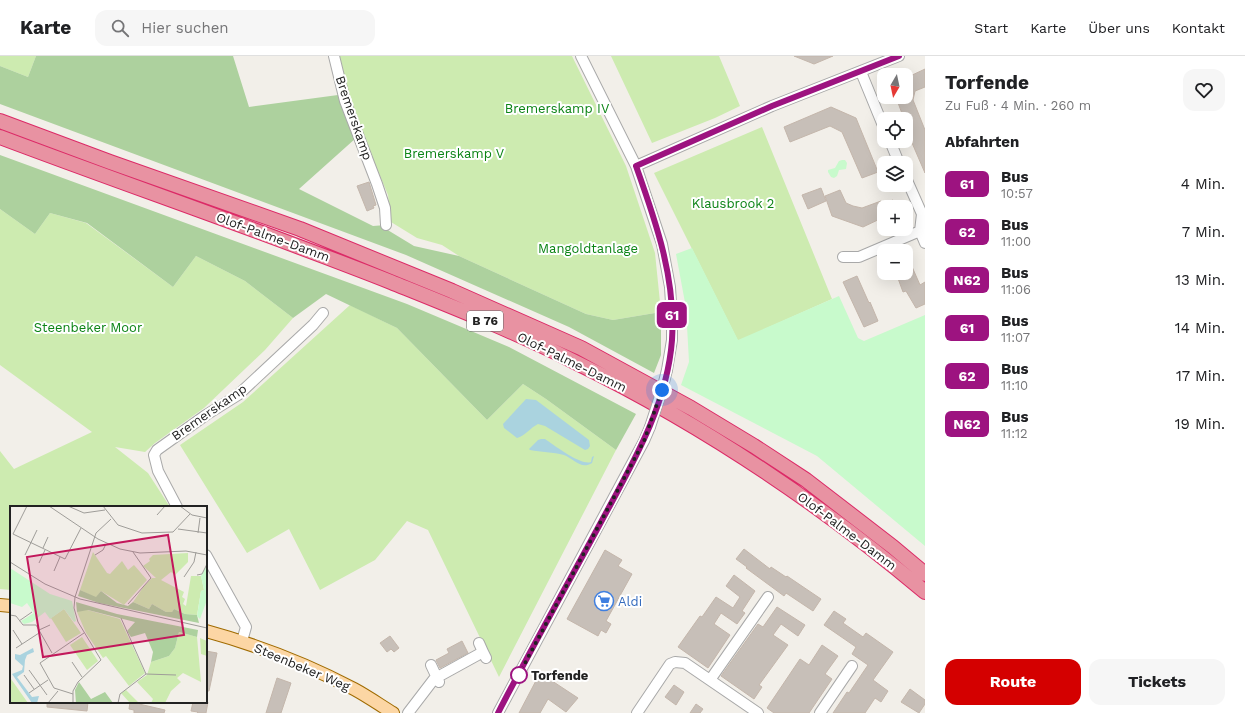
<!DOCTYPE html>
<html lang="de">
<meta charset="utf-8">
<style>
body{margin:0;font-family:"Work Sans",sans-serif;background:#f6f6f6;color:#202124;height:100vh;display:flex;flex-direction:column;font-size:15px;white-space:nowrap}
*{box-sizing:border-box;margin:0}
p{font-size:13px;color:#757577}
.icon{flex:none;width:22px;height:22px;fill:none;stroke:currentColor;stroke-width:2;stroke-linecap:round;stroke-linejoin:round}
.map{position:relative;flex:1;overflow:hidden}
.panel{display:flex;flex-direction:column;background:#fff;width:320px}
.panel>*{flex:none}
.badge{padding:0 8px;border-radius:6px;font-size:14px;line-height:26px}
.needle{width:26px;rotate:189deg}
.fabs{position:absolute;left:877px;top:12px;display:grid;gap:8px}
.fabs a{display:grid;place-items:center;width:36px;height:36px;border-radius:8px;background:#fff;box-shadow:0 4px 16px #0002;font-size:20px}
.you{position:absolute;width:20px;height:20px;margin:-10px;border:3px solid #fff;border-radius:50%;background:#1a73e8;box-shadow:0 0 0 6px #1a73e833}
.map>.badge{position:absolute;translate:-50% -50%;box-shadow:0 0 0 2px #fff}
h2{padding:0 20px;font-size:15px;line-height:36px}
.round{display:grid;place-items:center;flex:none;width:42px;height:42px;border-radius:12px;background:#f6f6f6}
.summary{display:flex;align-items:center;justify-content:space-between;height:68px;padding:0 20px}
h1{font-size:19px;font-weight:700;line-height:30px}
.button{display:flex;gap:8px;margin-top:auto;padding:8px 20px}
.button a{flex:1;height:46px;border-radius:12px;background:#d40000;color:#fff;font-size:16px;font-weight:700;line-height:46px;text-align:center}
.button a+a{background:#f6f6f6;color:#202124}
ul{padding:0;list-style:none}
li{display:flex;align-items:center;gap:12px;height:48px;padding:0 20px}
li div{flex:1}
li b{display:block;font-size:15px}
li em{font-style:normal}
li .badge{min-width:44px;font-weight:700;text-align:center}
header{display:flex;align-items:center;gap:24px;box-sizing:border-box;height:56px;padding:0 20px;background:#fff;border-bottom:1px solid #e0e0e0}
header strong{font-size:19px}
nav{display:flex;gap:22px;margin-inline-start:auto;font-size:14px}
.search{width:280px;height:36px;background:#f6f6f6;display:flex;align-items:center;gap:10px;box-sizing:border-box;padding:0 14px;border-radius:12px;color:#757577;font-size:15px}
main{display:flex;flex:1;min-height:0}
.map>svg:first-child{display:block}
.grass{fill:#cdebb0}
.forest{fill:#add19e}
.park{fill:#c8facc}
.water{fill:#aad3df}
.building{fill:#c7bfb8;stroke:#c4b6ab}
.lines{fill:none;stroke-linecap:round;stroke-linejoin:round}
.minor-casing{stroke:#a9a9a9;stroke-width:12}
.major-casing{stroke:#a06b00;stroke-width:14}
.highway-casing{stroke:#dc2a67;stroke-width:16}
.minor{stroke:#fff;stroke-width:10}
.major{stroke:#fcd6a4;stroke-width:12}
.highway{stroke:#e892a2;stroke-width:14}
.minor-bridge-casing{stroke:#a9a9a9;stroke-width:12;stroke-linecap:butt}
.minor-bridge{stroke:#fff;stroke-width:10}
.line-casing{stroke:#fff;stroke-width:9}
.line{stroke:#9d1380;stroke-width:6}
.walk{stroke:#222;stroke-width:4;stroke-dasharray:0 7.2}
.stop-dot{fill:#fff;stroke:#9d1380;stroke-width:2}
.labels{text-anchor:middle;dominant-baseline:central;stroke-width:4;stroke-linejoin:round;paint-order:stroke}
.shield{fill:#fff;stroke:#646464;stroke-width:1}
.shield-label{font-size:12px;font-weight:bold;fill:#222}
.park-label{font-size:13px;fill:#0c8416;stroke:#fff}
.street-label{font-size:13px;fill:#222;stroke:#fff}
.shop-label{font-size:13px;fill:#366cbe;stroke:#fff;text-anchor:start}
.stop-label{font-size:13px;font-weight:bold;fill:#222;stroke:#fff;text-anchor:start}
.inset-road{fill:none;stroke:#9f9d99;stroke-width:1}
.view{fill:#c2185b;fill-opacity:0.15;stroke:#c2185b;stroke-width:2}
.inset-edge{fill:none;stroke:#222;stroke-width:2}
</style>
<header>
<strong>Karte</strong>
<div class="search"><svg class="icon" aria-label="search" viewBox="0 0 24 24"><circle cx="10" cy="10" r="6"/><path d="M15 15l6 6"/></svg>Hier suchen</div>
<nav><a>Start</a><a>Karte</a><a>Über uns</a><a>Kontakt</a></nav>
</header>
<main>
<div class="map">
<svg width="925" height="657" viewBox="0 0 925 657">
<rect width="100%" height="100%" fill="#f2efe9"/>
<path class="grass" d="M0 0H36L28 21 0 10Z
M337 0H572L626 110 655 197 661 256 613 264 586 258 459 200 442 189 417 182 391 166 388 139 346 39Z
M611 0H719L740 50 715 62 652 87Z
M762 71 832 243 738 285 654 117Z
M0 153 35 178 50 157 86 167 173 231 196 200 245 225 293 262 265 294 204 352 155 387 145 396 115 391 148 417 170 451H11V534L0 533V395L14 413 92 376 0 309Z
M350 249 397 272 487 364 523 328 546 343 616 394 499 621 428 474 407 465 375 504 320 534 289 473 247 497 180 389 243 346Z"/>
<path class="forest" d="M36 0H233L249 51 338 39 356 82 299 133 373 170 386 169V173L414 190 459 200 586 258 613 264 661 256V299L654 317 569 271 406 199 0 48V10L28 21Z
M0 99 407 248 509 291 636 358 616 394 546 343 523 328 487 364 397 272 326 238 293 262 245 225 196 200 173 231 87 167 50 157 35 178 0 153Z"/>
<path class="park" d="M842 104H845L847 107 846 113 839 114 837 120 834 122 831 121 828 116V114L835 112 839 105Z
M692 192 738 284 839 240 858 282 864 285 925 259V490L817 400 681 329 689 306 686 252 676 198Z"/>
<path class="water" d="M526 343 536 344 589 384 590 390 588 393 585 394 545 370 538 368C530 372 525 380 517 382L504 372 503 368Z
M541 383H545C554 389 581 410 591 406L592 401 594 400 592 407C581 414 574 403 564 399 553 396 541 396 530 394L529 393 538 384Z"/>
<path class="building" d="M794 0H833L814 8Z
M925 13V31L915 35 913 44 925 74V117L906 73V63H904L897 44 898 41H906V22Z
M831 51 856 62 878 116 862 122 842 76 830 70 790 86 784 71Z
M369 126 376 149 373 150 374 152 367 155 357 130Z
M821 132 826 145 808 153 802 139Z
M840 134 846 147 853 150 862 152 881 145 882 148 893 144 896 151H884V161L863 171 832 160 825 140Z
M906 197 920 229 925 226V248L916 252 906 235 903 236 896 217H906Z
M857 220 869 247 870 246 878 265 864 271 843 226Z
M744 493 770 513 771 511 786 521 787 520 821 543 813 555 786 537 784 540 746 512 747 511 736 503Z
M605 494 622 504 618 510 632 518 606 565 611 568 606 577 601 574 598 580 567 563Z
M734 519 755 535 742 555 745 557 737 568 721 557 714 568 730 579 708 612 678 591 700 560 702 561 716 541 733 552 740 541 726 530Z
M777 551 805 569 798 580 781 568 773 579 788 589 759 629 762 631 754 643 721 620 758 568 763 571Z
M834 555 846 563 843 567 863 581 866 577 893 596 873 624 888 635 881 646 875 642 865 657H833L847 636 849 637 868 609 852 598 856 591 824 569Z
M390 580 399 592 394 596 391 593 387 596 380 587Z
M462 585 468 597 440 612 436 604 449 597 447 593Z
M822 589 838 600 825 618 832 623 809 657H774L767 652 800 603 809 609Z
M206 595 217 597 209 635H206Z
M540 617 578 642 566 656 548 643 540 657H519Z
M277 622 291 627 281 657H266Z
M674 629 684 636 676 649 665 641Z
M910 633 925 644V648L919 657 901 646Z
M47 646H88L87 655 47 651Z
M130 646H140L139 648 165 654 164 657H134V654L129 653Z
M193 646H208L206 657H197L198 656 191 655Z
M696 648 703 653 700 657H690Z"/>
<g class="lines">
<g class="minor-casing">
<path id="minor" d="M334 0 345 45 377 128 385 152 386 169
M581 0 636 110 662 188 670 231 672 264V284L667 314
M861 16 884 72
M890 85 899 107
M636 110 772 50 899 0
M906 122 922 158 920 175 925 187
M843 201H859L920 175
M177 451 158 415 154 399 157 394 206 359 238 339 313 269 323 257
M206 499 246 571 242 585
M479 587 483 596
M431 609 439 626
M710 624 768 541
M408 657 434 623 483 596 486 602
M498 657 644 385 650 371
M637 657 670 608 675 606 685 607 758 657
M820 657 852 610"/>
</g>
<g class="major-casing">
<path id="major" d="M0 549 11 550
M206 575C257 589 307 608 354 633 367 640 380 649 393 657"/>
</g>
<g class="highway-casing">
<path id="highway" d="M0 65 110 106 300 173 452 235 581 292 691 352 754 390 806 424 893 491 925 518
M0 81C130 130 262 175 391 226 453 251 514 275 573 305 700 367 817 445 925 536"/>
</g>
<use href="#minor" class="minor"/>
<use href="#major" class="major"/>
<use href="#highway" class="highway"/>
<g class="minor-bridge-casing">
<path id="minor-bridge" d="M650 371 662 334 667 314"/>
</g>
<use href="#minor-bridge" class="minor-bridge"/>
</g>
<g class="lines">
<g class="line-casing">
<path id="line" d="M498 657C531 593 566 531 600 468 631 410 667 351 672 284 676 223 656 166 636 110L772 50 899 0"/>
</g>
<use href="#line" class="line"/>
<path class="walk" d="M519 619 517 622 644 385 662 334"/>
</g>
<defs>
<g id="supermarket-ring" transform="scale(1)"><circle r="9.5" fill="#fff" stroke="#3f7fe0" stroke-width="1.5"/><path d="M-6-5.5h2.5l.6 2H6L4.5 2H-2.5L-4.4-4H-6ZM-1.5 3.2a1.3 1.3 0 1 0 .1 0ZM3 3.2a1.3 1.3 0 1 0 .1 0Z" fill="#3f7fe0"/></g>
</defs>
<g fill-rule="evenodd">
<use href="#supermarket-ring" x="604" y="545"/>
</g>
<circle class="stop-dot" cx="519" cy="619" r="8"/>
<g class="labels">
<rect class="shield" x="467" y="255" width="36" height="20" rx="3"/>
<g class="shield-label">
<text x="485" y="265">B 76</text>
</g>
<g class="park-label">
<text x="557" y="52">Bremerskamp IV</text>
<text x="454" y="97">Bremerskamp V</text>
<text x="733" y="147">Klausbrook 2</text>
<text x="588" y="192">Mangoldtanlage</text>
<text x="88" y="271">Steenbeker Moor</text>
</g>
<g class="street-label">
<text transform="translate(354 62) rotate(71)">Bremerskamp</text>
<text transform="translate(273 181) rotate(20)">Olof-Palme-Damm</text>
<text transform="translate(572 306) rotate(26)">Olof-Palme-Damm</text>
<text transform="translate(209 356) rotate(-35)">Bremerskamp</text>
<text transform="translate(847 475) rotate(37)">Olof-Palme-Damm</text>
<text transform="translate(302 611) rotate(23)">Steenbeker Weg</text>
</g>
<g class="shop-label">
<text x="618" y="545">Aldi</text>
</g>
<g class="stop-label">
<text x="531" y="619">Torfende</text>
</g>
</g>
<g transform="translate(10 450)">
<rect width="197" height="197" fill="#f2efe9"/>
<path d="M83 46 97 67 100 68 112 55 118 64 124 59 137 74 114 99 91 85 86 92 70 84ZM178 47V56L165 69 161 66 151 74 174 86 172 91 175 93 173 98 176 100 181 70H191L194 84 191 85 187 109 175 108 164 103 162 106H156L142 98 139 103 123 96 134 80 142 72H146L133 60 140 55 139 53 143 49ZM54 103 71 127 56 136 41 112ZM74 103 110 113 135 167 119 180 96 150 93 152 76 127 67 106ZM169 126 187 131 191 176 173 167 167 172 171 176 161 185 155 197H141L143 193 127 176 137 169 141 156 159 150 165 142ZM72 131 88 155 77 164 60 139ZM190 132 197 135V150L191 148ZM0 172 1 173 18 197H0ZM116 184 129 197H137H120L111 187Z" fill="#cdebb0"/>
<path d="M70 84 86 91 91 85 107 97 118 100 123 96 139 103 142 98 156 106H162L164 103 175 108 187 109 189 117 89 97 68 90ZM66 96 107 108 188 124 187 131 169 126 165 142 159 150 141 156 143 146 135 127 121 131 117 125 125 116 78 104 67 106ZM69 176 81 193 95 186 103 197H66L65 184Z" fill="#add19e"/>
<path d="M197 59V94L190 113 187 110 191 85 194 84 191 70ZM0 62 40 88 62 95 66 115 64 116 54 103 40 113 35 106 22 116 14 118 11 115 24 107 17 97 12 101 0 97Z" fill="#c8facc"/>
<path d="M23 142 24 146 17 149 15 154 14 166 7 171 22 191 29 190 27 197H22L2 168 12 164 13 160 5 153V148L10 149Z" fill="#aad3df"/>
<path class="inset-road" d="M17 0 3 28 55 53 71 22M39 0 88 33 110 43 130 47 176 45 197 49M58 0 74 7 95 4M93 0 108 19 132 27 163 26 180 8M170 0 182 9 197 12M147 9 155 0M168 23 197 27M188 27 190 12M33 42 38 31M15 49 27 24M85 49 93 44 96 38M0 56 35 78 70 93 197 122M29 57 35 44M44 65 50 51M187 69 192 68 197 58M174 71 184 56 186 46M118 98 141 72 123 46M0 109 6 110 13 119H26L42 147M111 112 136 168M9 115 22 106M3 124 12 138M29 124 40 119M6 142 29 127M62 156 72 171M19 164 37 189M136 168 166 169M14 169 24 183M19 187 38 174M63 188 44 182 30 157 74 127M38 197 48 185M63 197V185L68 176 91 154 68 116 64 102 65 91 86 27 101 13M108 197 110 188 136 168"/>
<path class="view" d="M158 29 174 129 33 151 17 51Z"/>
<rect width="197" height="197" class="inset-edge"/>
</g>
</svg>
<div class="fabs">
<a><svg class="needle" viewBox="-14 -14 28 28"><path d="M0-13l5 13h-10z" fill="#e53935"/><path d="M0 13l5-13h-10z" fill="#757577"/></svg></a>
<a><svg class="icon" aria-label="locate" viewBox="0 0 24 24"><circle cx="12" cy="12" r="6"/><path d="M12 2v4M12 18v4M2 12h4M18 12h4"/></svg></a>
<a><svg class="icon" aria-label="layers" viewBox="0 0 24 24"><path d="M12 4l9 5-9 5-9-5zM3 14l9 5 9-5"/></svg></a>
<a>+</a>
<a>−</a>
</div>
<div class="you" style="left:662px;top:334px"></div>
<b class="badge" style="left:672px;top:259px;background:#9d1380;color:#fff">61</b>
</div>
<section class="panel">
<div class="summary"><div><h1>Torfende</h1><p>Zu Fuß · 4 Min. · 260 m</p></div><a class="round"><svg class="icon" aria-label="heart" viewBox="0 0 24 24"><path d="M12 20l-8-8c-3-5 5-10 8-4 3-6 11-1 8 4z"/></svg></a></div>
<h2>Abfahrten</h2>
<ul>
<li><span class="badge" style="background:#9d1380;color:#fff">61</span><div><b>Bus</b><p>10:57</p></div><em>4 Min.</em></li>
<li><span class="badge" style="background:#9d1380;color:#fff">62</span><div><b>Bus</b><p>11:00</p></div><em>7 Min.</em></li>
<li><span class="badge" style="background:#9d1380;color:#fff">N62</span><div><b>Bus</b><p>11:06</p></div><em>13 Min.</em></li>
<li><span class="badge" style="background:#9d1380;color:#fff">61</span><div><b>Bus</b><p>11:07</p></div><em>14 Min.</em></li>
<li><span class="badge" style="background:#9d1380;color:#fff">62</span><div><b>Bus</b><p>11:10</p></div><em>17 Min.</em></li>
<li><span class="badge" style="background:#9d1380;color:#fff">N62</span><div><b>Bus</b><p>11:12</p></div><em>19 Min.</em></li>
</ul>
<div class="button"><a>Route</a><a>Tickets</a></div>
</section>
</main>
